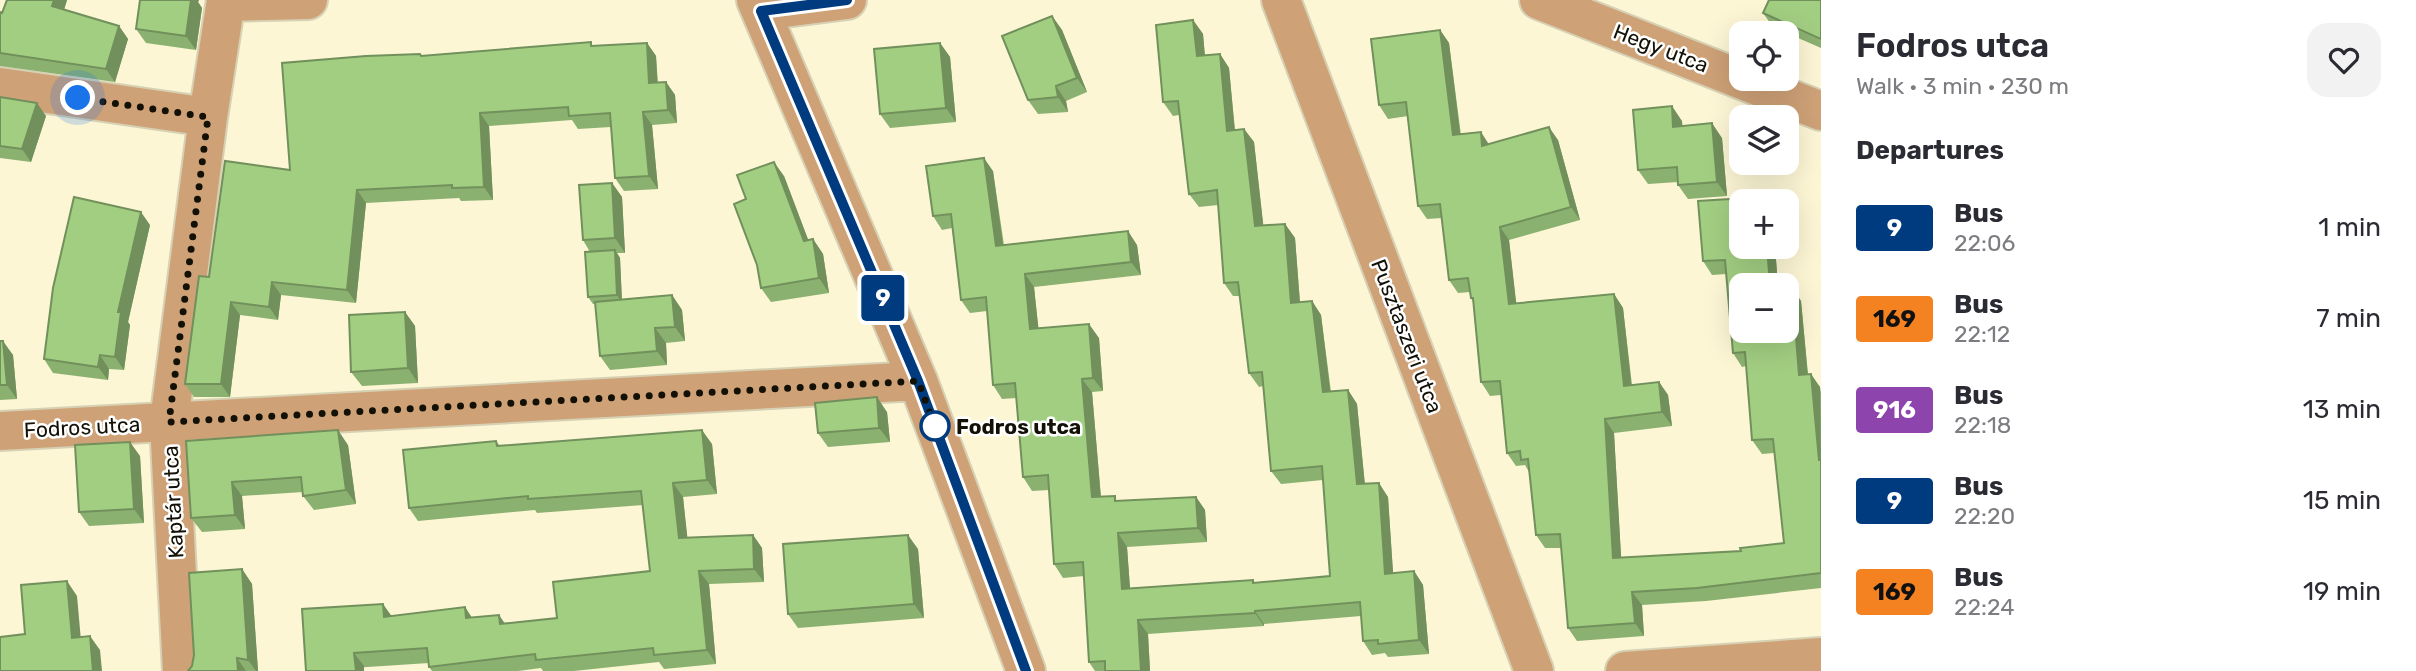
<!DOCTYPE html>
<meta charset="utf-8">
<style>
body{margin:0;font-family:Rubik,sans-serif;background:#f2f2f3;color:#2b2b33;height:100vh;display:flex;flex-direction:column;font-size:26px;white-space:nowrap}
*{box-sizing:border-box;margin:0}
p{font-size:23px;color:#7c7c81}
.icon{flex:none;width:38px;height:38px;fill:none;stroke:currentColor;stroke-width:2;stroke-linecap:round;stroke-linejoin:round}
.map{position:relative;flex:1;overflow:hidden}
.panel{display:flex;flex-direction:column;background:#fff;width:595px}
.panel>*{flex:none}
.badge{padding:0 14px;border-radius:5px;font-size:24px;line-height:46px}
.controls{position:absolute;left:1729px;top:21px;display:grid;gap:14px}
.controls a{display:grid;place-items:center;width:70px;height:70px;border-radius:14px;background:#fff;box-shadow:0 7px 28px #0002;font-size:35px}
.you{position:absolute;width:35px;height:35px;margin:-18px;border:5px solid #fff;border-radius:50%;background:#1a73e8;box-shadow:0 0 0 10px #1a73e833}
.map>.badge{position:absolute;translate:-50% -50%;box-shadow:0 0 0 4px #fff}
h2{padding:0 35px;font-size:26px;line-height:63px}
.round{display:grid;place-items:center;flex:none;width:74px;height:74px;border-radius:21px;background:#f2f2f3}
.head{display:flex;align-items:center;justify-content:space-between;height:119px;padding:0 35px}
h1{font-size:33px;font-weight:600;line-height:52px}
ul{padding:0;list-style:none}
li{display:flex;align-items:center;gap:21px;height:91px;padding:0 35px}
li div{flex:1}
li b{display:block;font-size:26px}
li em{font-style:normal}
li .badge{min-width:77px;font-weight:700;text-align:center}
main{display:flex;flex:1;min-height:0}
.map>svg:first-child{display:block}
.lines{fill:none;stroke-linecap:round;stroke-linejoin:round}
.minor-casing{stroke:#d7d1b4;stroke-width:42}
.minor{stroke:#cea177;stroke-width:38}
.wall{fill:#8bb170}
.shaded-wall{fill:#71905b}
.building{fill:#a2ce82;stroke:#71905b;stroke-width:2}
.line-casing{stroke:#fff;stroke-width:16}
.line{stroke:#003b80;stroke-width:10}
.walk{stroke:#131106;stroke-width:7;stroke-dasharray:0 12.6}
.stop-dot{fill:#fff;stroke:#003b80;stroke-width:3.5}
.labels{text-anchor:middle;dominant-baseline:central;stroke-width:5;stroke-linejoin:round;paint-order:stroke}
.street-label{font-size:21px;fill:#131106;stroke:#fff}
.stop-label{font-size:21px;font-weight:bold;fill:#131106;stroke:#fff;text-anchor:start}
</style>
<main>
<div class="map">
<svg width="1821" height="671" viewBox="0 0 1821 671">
<rect width="100%" height="100%" fill="#fcf6d5"/>
<g class="lines">
<g class="minor-casing">
<path id="minor" d="M756 0 918 381 1026 671
M1281 0 1534 671
M1539 0 1821 111
M226 2 308 0
M761 11 847 0
M0 87 208 117
M0 431 918 381
M182 671 169 422 208 117 226 0
M1625 671 1821 657"/>
</g>
<use href="#minor" class="minor"/>
</g>
<path class="wall" d="M6 0H67L64 10 119 26 128 39 115 82 0 66V12L2 13Z
M140 0H199L198 2 202 8 196 50 146 43 136 29Z
M1821 0V48L1773 27 1763 13Z
M1052 16 1062 30 1087 92 1066 101 1068 112 1038 114 1028 100Z
M1193 20 1203 34 1205 56 1220 54 1229 68 1235 130 1244 129 1254 142 1263 225 1285 224 1295 238 1300 302 1312 301 1321 315 1331 392 1348 390 1357 404 1365 484 1388 497 1393 573 1414 571 1423 585 1429 654 1388 657 1385 653 1372 655 1363 641 1361 616 1264 624V626L1148 634 1150 671H1095L1089 662 1084 576 1063 578 1054 564 1049 490 1032 491 1023 477 1016 398 1002 399 993 385 987 311 970 313 961 300 952 228 942 230 933 216 993 171 1004 245H1137L1141 275 1034 287 1038 328 1099 338 1103 391 1092 392 1101 497 1119 501 1196 497 1205 510 1207 542 1127 547 1130 588 1254 583 1330 576 1323 480 1281 484 1271 471 1263 386 1259 387 1249 373 1240 296H1233L1224 283 1218 205 1199 207 1189 194 1179 115 1173 116 1163 102Z
M1440 30 1449 43 1461 135 1489 144 1558 140 1580 220 1509 240 1516 304 1614 294 1623 308 1632 385 1659 382 1668 395 1672 426 1614 433 1621 558 1741 551 1784 543 1774 453 1762 454 1752 440 1746 366 1742 367 1733 353 1726 274 1712 275 1703 261 1775 247 1778 285H1741V331L1792 288 1801 301 1808 374 1820 387 1821 393V588L1706 601 1642 605 1644 636 1577 641 1568 628 1561 548H1545L1536 535 1529 472 1525 465 1516 466 1507 453 1501 395 1490 396 1481 382 1473 302 1471 298 1470 292 1458 293 1449 280 1442 218 1427 219 1418 206 1408 116 1388 119 1379 105Z
M647 43 656 56 658 83 666 82 675 95 677 123 652 125 658 189 624 191 615 178 611 127 578 129 572 120 489 126 493 200 461 201 459 198 366 203 356 303 281 295 278 320 240 315 230 397H194L185 384 209 277 290 170 420 54 422 56Z
M940 43 950 57 956 122 890 128 880 114Z
M0 97 46 116 31 162 0 158Z
M1682 121V126L1722 138 1727 196 1688 199 1678 185V182L1648 184 1638 170Z
M784 176 808 240 813 239 823 254 829 293 771 302 761 288 746 199Z
M612 183 622 197 625 253H617L620 258 622 300 672 295 682 310 685 341 666 343 667 365 610 370 600 356 596 304H593L588 297 590 252 583 240Z
M150 225 128 322 130 325 124 370 109 369 108 380 53 373 44 359Z
M405 312 415 326 418 383 362 386 351 372Z
M0 341 13 355 17 399 0 400Z
M887 412 890 442 828 447 818 433Z
M186 441 348 445 356 504 314 510 303 496V492L242 496 245 529 202 532 191 518Z
M496 441 500 446 712 444 717 494 683 497 687 538 753 535 762 548 764 582 709 584 716 664 664 669 659 662 574 671H543L541 668 518 671H432L429 667V663L306 671 391 616 465 607 472 618 505 623 557 618 650 571 643 505 537 513 535 510 418 521 409 508Z
M140 456 144 523 89 526 79 512Z
M918 549 924 618 798 628 788 614Z
M242 569 252 584 258 671H188L192 666Z"/>
<path class="shaded-wall" d="M54 0H67L61 19 52 6Z
M191 0H199L198 2 202 8 196 50 186 36Z
M1052 16 1062 30 1087 92 1077 78Z
M1193 20 1203 34 1206 70 1197 56Z
M119 26 128 39 115 82 106 69Z
M1440 30 1449 43 1462 149 1453 135Z
M647 43 656 56 658 96 649 83Z
M940 43 950 57 956 122 946 108Z
M1220 54 1229 68 1236 144 1227 131Z
M666 82 675 95 677 123 668 110Z
M1056 86 1066 101 1068 112 1058 97Z
M37 103 46 116 31 162 22 149Z
M1672 106 1682 121 1684 141 1673 127Z
M643 112 652 125 658 189 649 176Z
M480 113 489 126 493 200 484 187Z
M1712 123 1722 138 1727 196 1717 182Z
M1549 127 1558 140 1580 220 1571 207Z
M1244 129 1254 142 1265 240 1255 226Z
M1481 132 1490 146H1482Z
M984 158 993 171 1005 260 996 246Z
M774 162 784 176 814 255 804 241Z
M612 183 622 197 625 253 615 238Z
M357 190 366 203 356 303 347 290Z
M141 212 150 225 128 322 130 325 124 370 115 357 118 312Z
M1285 224 1295 238 1301 317 1291 303Z
M1500 227 1509 240 1518 318 1509 304Z
M1128 231 1137 245 1141 275 1131 262Z
M813 239 823 254 829 293 819 278Z
M1767 247H1775L1778 285H1770Z
M615 250 620 258 622 303 617 295Z
M1025 274 1034 287 1040 342 1030 329Z
M272 282 281 295 278 320 269 307Z
M1792 288 1801 301 1809 388 1799 375Z
M1614 294 1623 308 1633 400 1624 386Z
M672 295 682 310 685 341 675 327Z
M1312 301 1321 315 1332 406 1323 392Z
M231 302 240 315 230 397 221 384Z
M405 312 415 326 418 383 408 368Z
M1089 324 1099 338 1103 391 1093 378Z
M655 328 666 343 667 365 657 351Z
M3 341 13 355 17 399 7 385Z
M100 355 109 369 108 380 98 367Z
M1811 374 1820 387 1821 463 1819 460Z
M1082 379 1092 392 1102 511 1092 497Z
M1659 382 1668 395 1672 426 1662 412Z
M1348 390 1357 404 1366 498 1357 484Z
M877 397 887 412 890 442 879 428Z
M1605 419 1614 433 1622 572 1613 558Z
M338 430 348 445 356 504 346 490Z
M702 430 712 444 717 494 707 480Z
M130 442 140 456 144 523 134 509Z
M232 482 242 496 245 529 235 515Z
M673 483 683 497 689 552 679 538Z
M1379 483 1388 497 1394 587 1385 574Z
M1196 497 1205 510 1207 542 1198 528Z
M1118 533 1127 547 1131 602 1122 589Z
M753 535 762 548 764 582 754 569Z
M908 535 918 549 924 618 914 604Z
M242 569 252 584 258 671H256L248 660Z
M699 571 709 584 716 664 707 650Z
M1414 571 1423 585 1429 654 1419 640Z
M67 581 77 596 82 652 72 638Z
M1632 592 1642 605 1644 636 1635 623Z
M383 604 393 618 384 617Z
M465 607 474 621 466 618Z
M1255 611 1264 624V626L1255 613Z
M499 615 508 628 500 624Z
M1138 620 1148 634 1150 671H1141Z
M90 636 100 650 102 671H93Z
M354 653 364 666V671H356Z
M237 658 246 671H238Z"/>
<path class="building" d="M7 0H54L52 6 119 26 106 69 0 53V12L2 13Z
M140 0H191L186 36 136 29Z
M1769 0H1821V39L1763 13Z
M1052 16 1077 78 1056 86 1058 97 1028 100 1002 36Z
M1193 20 1197 56 1220 54 1227 131 1244 129 1255 226 1285 224 1291 303 1312 301 1323 392 1348 390 1357 484 1379 483 1385 574 1414 571 1419 640 1378 644V640L1363 641 1360 602 1255 611V613L1138 620 1141 671H1105V661L1089 662 1083 562 1054 564 1048 475 1023 477 1015 383 993 385 986 297 961 300 951 214 933 216 926 166 984 158 996 246 1128 231 1131 262 1025 274 1030 329 1089 324 1093 378 1082 379 1092 497 1115 496V501L1196 497 1198 528 1118 533 1122 589 1253 580V583L1330 576 1322 466 1271 471 1262 372 1249 373 1238 282 1224 283 1217 190 1189 194 1178 101 1163 102 1156 25Z
M1440 30 1453 135 1481 132 1482 146 1549 127 1571 207 1500 227 1509 304 1614 294 1624 386 1659 382 1662 412 1605 419 1613 558 1741 551 1740 548 1784 543 1773 439 1752 440 1745 352 1733 353 1725 260 1703 261 1698 201 1763 197V201H1741V247H1767L1770 285H1741V331H1787V288H1792L1799 375 1811 374 1819 460H1821V573L1697 588 1632 592 1635 623 1568 628 1560 534 1536 535 1528 459 1521 460 1520 451 1507 453 1500 381 1481 382 1473 298H1471L1468 278 1449 280 1440 204 1418 206 1406 102 1379 105 1371 39Z
M591 42V46L647 43 649 83 666 82 668 110 643 112 649 176 615 178 610 113 569 116 568 107 480 113 484 187 452 188V185L357 190 347 290 272 282 269 307 231 302 221 384H185L199 276 209 277 225 161 290 170 282 63 366 56 420 54 421 56Z
M940 43 946 108 880 114 874 49Z
M0 97 37 103 22 149 0 146Z
M1672 106 1673 127 1712 123 1717 182 1678 185 1677 167 1638 170 1633 110Z
M774 162 804 241 813 239 819 278 761 288 757 265 734 204 746 199 737 175Z
M612 183 615 238 583 240 579 185Z
M74 197 141 212 118 312H121L115 357 100 355 98 367 44 359 53 288Z
M615 250 617 295 588 297 585 252Z
M672 295 675 327 655 328 657 351 600 356 595 302Z
M405 312 408 368 351 372 349 315Z
M0 341H3L7 385H0Z
M877 397 879 428 818 433 815 403Z
M338 430 346 490 303 496 301 477 232 482 235 515 191 518 186 441Z
M702 430 707 480 673 483 679 538 753 535 754 569 699 571 707 650 654 655 653 648 536 660 535 654 429 667 427 648 354 653 356 671H306L302 609 383 604 384 617 465 607 466 618 499 615 500 624 557 618 553 582 650 571 641 491 528 499V496L409 508 403 450 496 441 497 446Z
M130 442 134 509 79 512 75 445Z
M908 535 914 604 788 614 783 544Z
M242 569 248 660 237 658 238 671H188L192 666 194 655 189 573Z
M67 581 72 638 90 636 93 671H0V637L25 634 21 585Z"/>
<g class="lines">
<g class="line-casing">
<path id="line" d="M847 0 761 11 918 381 1026 671"/>
</g>
<use href="#line" class="line"/>
<path class="walk" d="M78 98 208 117 169 422 918 381 936 429 935 426"/>
</g>
<circle class="stop-dot" cx="935" cy="426" r="14"/>
<g class="labels">
<g class="street-label">
<text transform="translate(1661 48) rotate(21)">Hegy utca</text>
<text transform="translate(1407 336) rotate(69)">Pusztaszeri utca</text>
<text transform="translate(82 427) rotate(-3)">Fodros utca</text>
<text transform="translate(173 502) rotate(-93)">Kaptár utca</text>
</g>
<g class="stop-label">
<text x="956" y="426">Fodros utca</text>
</g>
</g>
</svg>
<div class="controls">
<a><svg class="icon" aria-label="locate" viewBox="0 0 24 24"><circle cx="12" cy="12" r="6"/><path d="M12 2v4M12 18v4M2 12h4M18 12h4"/></svg></a>
<a><svg class="icon" aria-label="layers" viewBox="0 0 24 24"><path d="M12 4l9 5-9 5-9-5zM3 14l9 5 9-5"/></svg></a>
<a>+</a>
<a>−</a>
</div>
<div class="you" style="left:78px;top:98px"></div>
<b class="badge" style="left:883px;top:298px;background:#003b80;color:#fff">9</b>
</div>
<section class="panel">
<div class="head"><div><h1>Fodros utca</h1><p>Walk · 3 min · 230 m</p></div><a class="round"><svg class="icon" aria-label="heart" viewBox="0 0 24 24"><path d="M12 20l-8-8c-3-5 5-10 8-4 3-6 11-1 8 4z"/></svg></a></div>
<h2>Departures</h2>
<ul>
<li><span class="badge" style="background:#003b80;color:#fff">9</span><div><b>Bus</b><p>22:06</p></div><em>1 min</em></li>
<li><span class="badge" style="background:#f58220;color:#111">169</span><div><b>Bus</b><p>22:12</p></div><em>7 min</em></li>
<li><span class="badge" style="background:#8e44ad;color:#fff">916</span><div><b>Bus</b><p>22:18</p></div><em>13 min</em></li>
<li><span class="badge" style="background:#003b80;color:#fff">9</span><div><b>Bus</b><p>22:20</p></div><em>15 min</em></li>
<li><span class="badge" style="background:#f58220;color:#111">169</span><div><b>Bus</b><p>22:24</p></div><em>19 min</em></li>
</ul>
</section>
</main>
